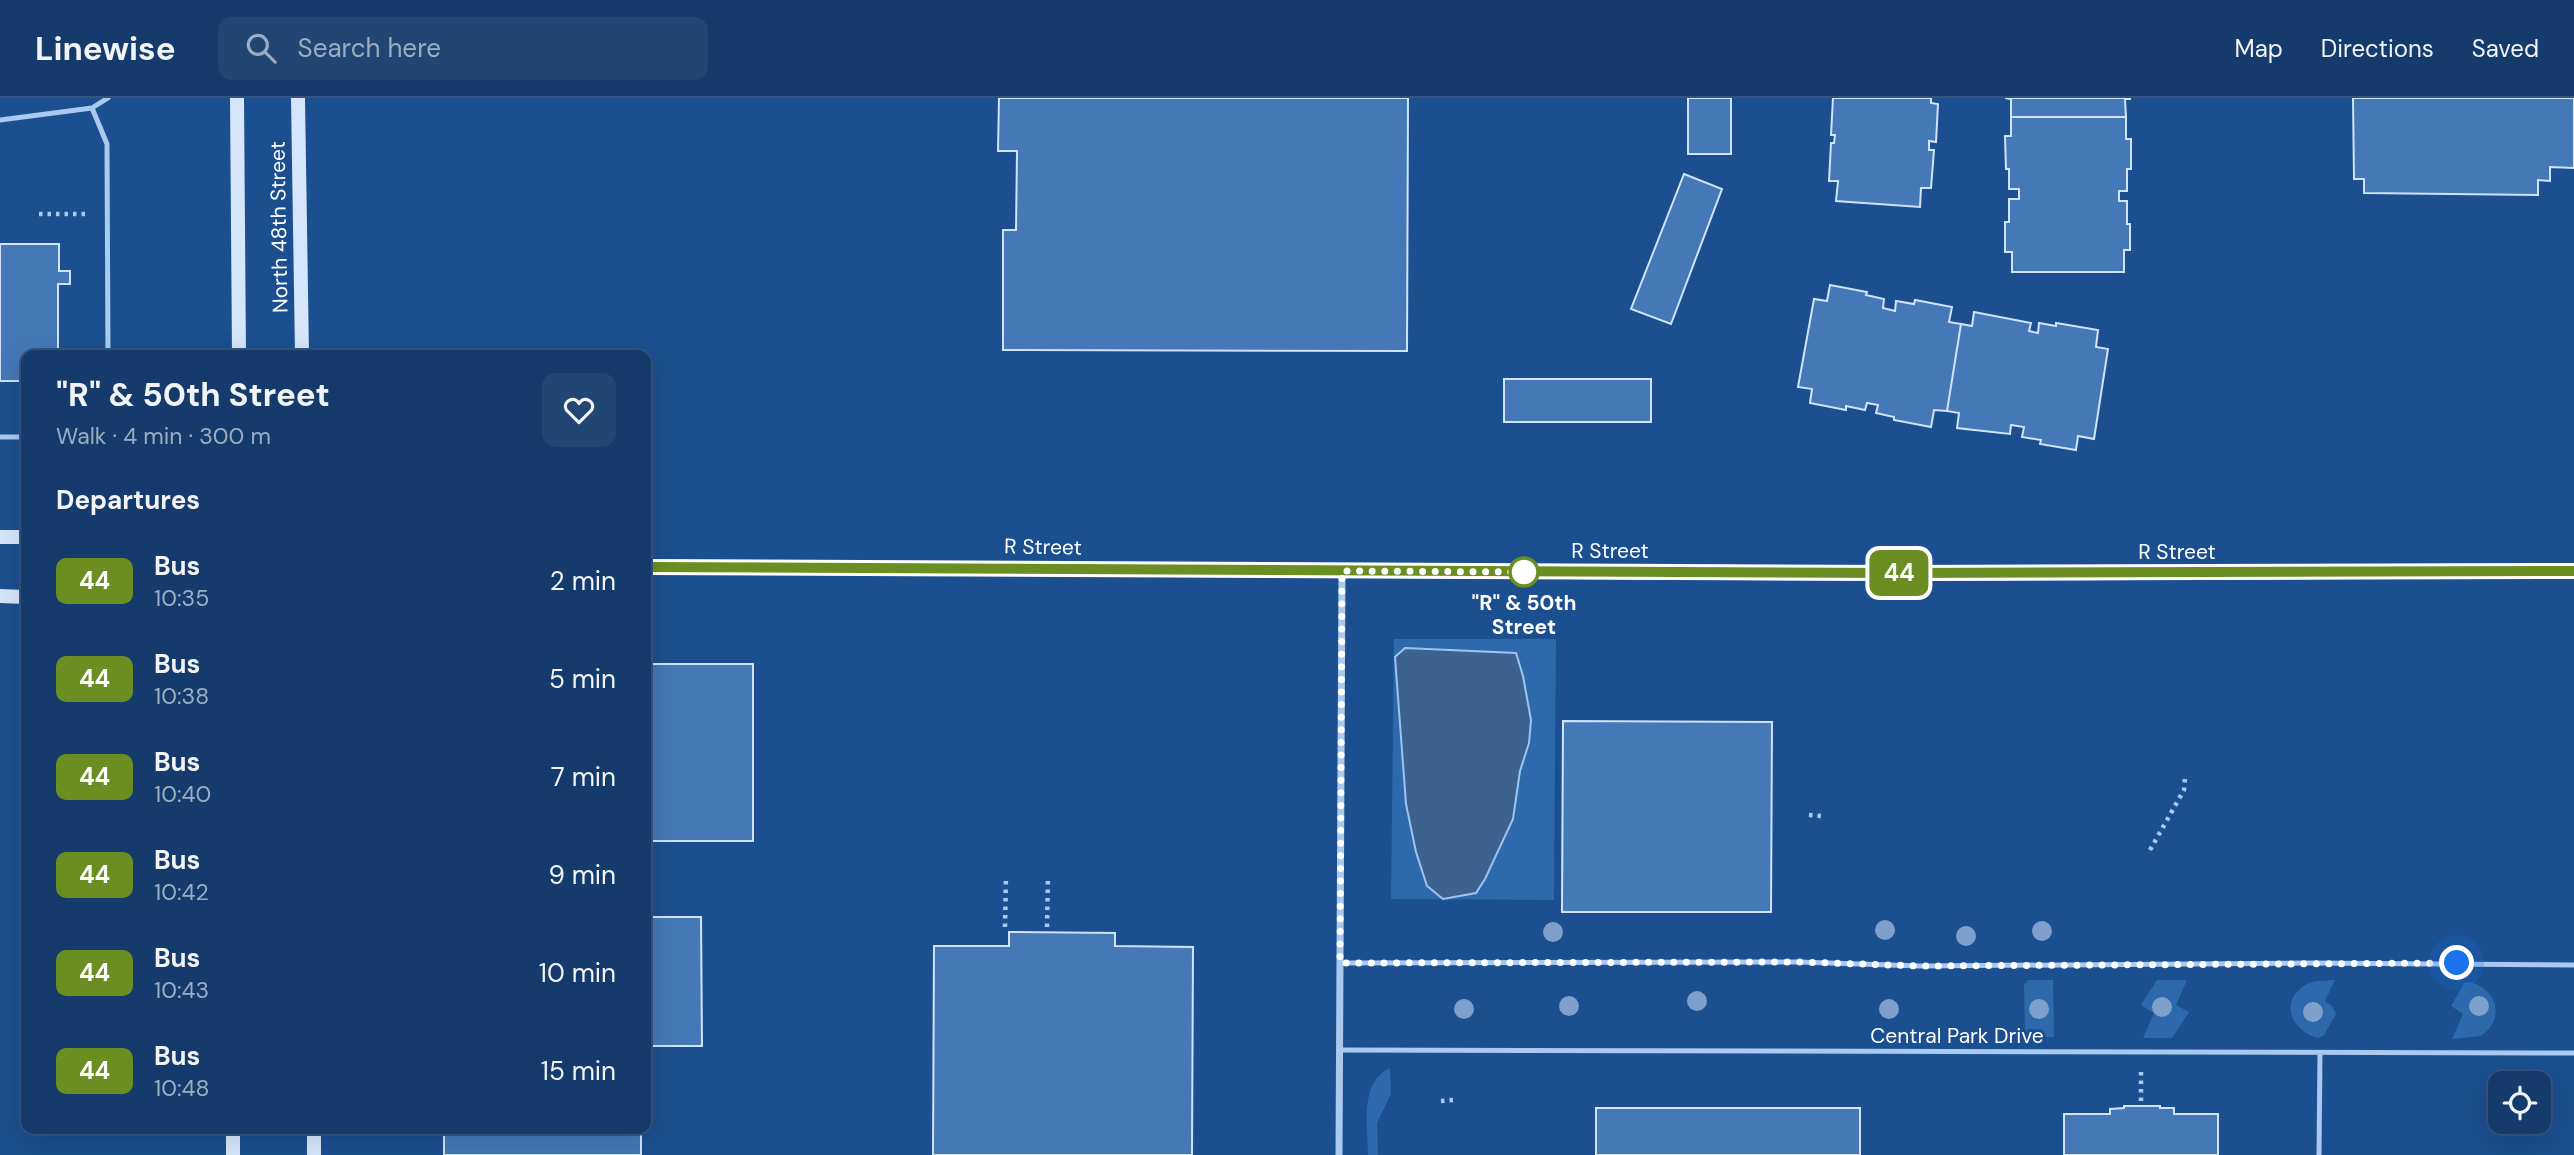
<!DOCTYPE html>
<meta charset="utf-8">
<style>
body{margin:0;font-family:"DM Sans",sans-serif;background:#214673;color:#f1f3f6;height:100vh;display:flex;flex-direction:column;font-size:26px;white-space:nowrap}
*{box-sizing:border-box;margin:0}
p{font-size:23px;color:#9dadc1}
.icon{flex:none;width:38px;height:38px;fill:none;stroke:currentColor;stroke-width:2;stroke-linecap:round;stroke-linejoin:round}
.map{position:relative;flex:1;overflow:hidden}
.details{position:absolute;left:21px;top:252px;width:630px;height:784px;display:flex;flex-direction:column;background:#143b6b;border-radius:14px;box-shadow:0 7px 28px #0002,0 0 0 2px #33557e}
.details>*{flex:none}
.badge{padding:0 14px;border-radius:10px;font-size:24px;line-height:46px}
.buttons{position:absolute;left:2488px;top:973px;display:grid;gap:14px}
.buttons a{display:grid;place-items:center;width:63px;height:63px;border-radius:14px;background:#143b6b;box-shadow:0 7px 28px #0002,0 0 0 2px #33557e;font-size:35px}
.you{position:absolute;width:35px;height:35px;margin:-18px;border:5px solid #fff;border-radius:50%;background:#1a73e8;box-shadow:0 0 0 10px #1a73e833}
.map>.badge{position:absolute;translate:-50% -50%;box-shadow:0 0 0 4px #fff}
h2{padding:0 35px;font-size:26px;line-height:63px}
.round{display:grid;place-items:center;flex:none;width:74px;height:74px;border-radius:14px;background:#214673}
.head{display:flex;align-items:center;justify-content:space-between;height:119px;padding:0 35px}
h1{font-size:33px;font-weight:700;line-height:52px}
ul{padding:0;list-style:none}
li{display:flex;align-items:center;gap:21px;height:98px;padding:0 35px}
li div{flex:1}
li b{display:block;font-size:26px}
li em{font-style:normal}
li .badge{min-width:77px;font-weight:700;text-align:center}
header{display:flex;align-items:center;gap:42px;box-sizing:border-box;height:98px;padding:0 35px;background:#143b6b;border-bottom:2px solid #33557e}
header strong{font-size:33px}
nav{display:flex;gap:38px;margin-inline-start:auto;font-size:24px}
.search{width:490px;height:63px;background:#214673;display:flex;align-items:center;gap:18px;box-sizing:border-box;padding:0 24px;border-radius:14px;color:#9dadc1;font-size:26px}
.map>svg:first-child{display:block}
.green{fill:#2e69ad}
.water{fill:#3c6290;stroke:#9cc4f0;stroke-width:2}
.building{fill:#4478b7;stroke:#cfe3fa;stroke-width:2}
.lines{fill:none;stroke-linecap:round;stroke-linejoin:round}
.path{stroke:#a9c9ee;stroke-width:4.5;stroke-dasharray:3.5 5;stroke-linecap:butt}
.service{stroke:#a9c9ee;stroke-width:5}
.minor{stroke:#a9c9ee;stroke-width:7}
.secondary{stroke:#d6e6fa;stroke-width:14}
.tree{fill:#7ea0ca}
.line-casing{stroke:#fff;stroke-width:16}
.line{stroke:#6b8e23;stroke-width:10}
.walk{stroke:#fff;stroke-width:7;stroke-dasharray:0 12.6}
.stop-dot{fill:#fff;stroke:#6b8e23;stroke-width:3.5}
.labels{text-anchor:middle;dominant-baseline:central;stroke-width:6;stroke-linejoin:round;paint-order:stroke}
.street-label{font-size:21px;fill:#fff;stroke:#1b4f8f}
.stop-label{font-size:21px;font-weight:bold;fill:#fff;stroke:#1b4f8f}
</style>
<header>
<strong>Linewise</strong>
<div class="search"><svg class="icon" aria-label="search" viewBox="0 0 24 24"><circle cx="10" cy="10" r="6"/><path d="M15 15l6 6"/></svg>Search here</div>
<nav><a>Map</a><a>Directions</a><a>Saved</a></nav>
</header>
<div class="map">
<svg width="2574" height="1057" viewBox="0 0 2574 1057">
<rect width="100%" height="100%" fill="#1b4f8f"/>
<path class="green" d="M1394 541H1556L1554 802 1391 801Z
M2028 882H2053L2054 939 2028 940 2025 937 2024 886Z
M2157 882H2187L2176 907 2189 914 2172 940H2143L2154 915 2141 907Z
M2335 882 2325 903 2332 908 2336 916 2324 937 2318 940C2291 933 2278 902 2307 886 2315 882 2325 883 2335 882Z
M2469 884C2498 890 2506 922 2480 938L2452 941 2463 916 2451 908 2464 885Z
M1390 970 1391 996 1377 1025 1378 1057H1368C1368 1028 1359 984 1390 970Z"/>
<path class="water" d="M1405 550 1516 555 1523 578 1531 622 1529 645 1520 673 1513 721 1485 781 1476 795 1443 801 1427 788 1416 754 1406 706 1395 559Z"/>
<path class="building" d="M999 0H1408L1407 253 1003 252V132H1016L1017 53H998Z
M1688 0H1731V56H1688Z
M1833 0H1931V5L1938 6 1936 44 1929 43V52H1934L1931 90H1921L1920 109 1836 103 1838 83H1829L1831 45H1834L1835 37H1831Z
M2005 0H2130V1H2125L2126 19H2011V1Z
M2353 0H2574V70L2550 69V83L2538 82V97L2364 95V81H2354Z
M2011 19H2126V41H2131V71H2127V93H2119V103H2127V126H2130V152H2124V174H2012V154H2005V124H2009V101H2019V91H2009V71H2006L2005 38H2011Z
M1684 76 1722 91 1671 226 1631 211Z
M0 146H59V173H70V186H58V257H26V283H0Z
M1830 187 1867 194 1866 197 1884 201 1883 210 1895 213 1896 203 1914 206 1915 202 1952 209 1949 224 1961 226 1947 313 1934 312 1931 329 1894 322V319L1876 315 1878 307 1867 305 1865 312 1846 308V312L1810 305 1812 291 1798 289 1814 201 1827 203Z
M1974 214 2031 225 2029 233 2038 235 2039 225 2056 228V225L2098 232 2096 249 2108 251 2094 341 2078 338 2076 352 2040 346 2041 342 2022 339 2024 329 2011 327 2010 336 1957 330 1959 315 1947 313 1961 226 1972 228Z
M1504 281H1651V324H1504Z
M646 566H753V743H646Z
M1563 623 1772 624 1771 814H1562Z
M646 819H701L702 948H646Z
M1009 834 1115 835V848L1193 849 1192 1057H933L934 848H1009Z
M2124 1008H2160V1010H2174V1016H2218V1057H2064V1016H2110V1011L2124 1010Z
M1596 1010H1860V1057H1596Z
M444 1031H641V1057H444Z"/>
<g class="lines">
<path class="path" d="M39 116H85
M1809 717 1822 718
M2150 752 2184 692 2185 680
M1005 829 1006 778
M1047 829 1048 778
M2141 974V1005
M1441 1003 1454 1002"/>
<path class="service" d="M92 10 107 46 108 257
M0 22 92 10 108 0
M0 339H26
M1340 865 1799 864 1921 868 2307 865 2574 867
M1340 952 2574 955
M2319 1057 2320 955"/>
<path class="minor" d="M1339 1057 1342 473"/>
<path class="secondary" d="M237 0 239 257
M298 0 302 257
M0 439H26
M646 469 1924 476 2574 473
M0 498 26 499
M314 1031V1057
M233 1057V1031"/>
</g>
<g class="tree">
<circle cx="1885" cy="832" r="10"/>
<circle cx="2042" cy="833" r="10"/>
<circle cx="1553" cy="834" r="10"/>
<circle cx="1966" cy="838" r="10"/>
<circle cx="1697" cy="903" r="10"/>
<circle cx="1569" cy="908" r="10"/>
<circle cx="2479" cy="908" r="10"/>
<circle cx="2162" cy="909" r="10"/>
<circle cx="1464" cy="911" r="10"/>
<circle cx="1889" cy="911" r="10"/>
<circle cx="2039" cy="911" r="10"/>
<circle cx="2313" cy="914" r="10"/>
</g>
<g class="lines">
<g class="line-casing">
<path id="line" d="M646 469 1898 475 2574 473"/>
</g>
<use href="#line" class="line"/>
<path class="walk" d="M1524 474H1530L1342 473 1340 865 1799 864 1921 868 2457 865"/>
</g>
<circle class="stop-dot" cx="1524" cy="474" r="14"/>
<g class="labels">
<g class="street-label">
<text transform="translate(279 129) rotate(-91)">North 48th Street</text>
<text transform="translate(1043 449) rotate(1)">R Street</text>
<text x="1610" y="453">R Street</text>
<text x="2177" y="454">R Street</text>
<text x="1957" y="938">Central Park Drive</text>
</g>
<g class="stop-label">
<text x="1524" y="505">"R" &amp; 50th<tspan x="1524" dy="24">Street</tspan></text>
</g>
</g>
</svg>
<div class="buttons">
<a><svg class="icon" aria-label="locate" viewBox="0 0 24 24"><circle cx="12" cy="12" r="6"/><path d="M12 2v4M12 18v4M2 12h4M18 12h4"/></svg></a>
</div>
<div class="you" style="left:2457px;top:865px"></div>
<b class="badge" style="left:1899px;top:475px;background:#6b8e23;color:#fff">44</b>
<section class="details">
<div class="head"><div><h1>&quot;R&quot; &amp; 50th Street</h1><p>Walk · 4 min · 300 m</p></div><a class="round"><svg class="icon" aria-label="heart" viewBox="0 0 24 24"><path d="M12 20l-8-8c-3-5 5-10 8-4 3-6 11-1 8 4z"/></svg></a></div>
<h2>Departures</h2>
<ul>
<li><span class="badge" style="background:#6b8e23;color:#fff">44</span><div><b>Bus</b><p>10:35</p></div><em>2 min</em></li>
<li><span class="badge" style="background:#6b8e23;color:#fff">44</span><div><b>Bus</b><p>10:38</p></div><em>5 min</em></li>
<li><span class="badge" style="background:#6b8e23;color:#fff">44</span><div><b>Bus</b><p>10:40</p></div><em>7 min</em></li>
<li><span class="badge" style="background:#6b8e23;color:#fff">44</span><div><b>Bus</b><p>10:42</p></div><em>9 min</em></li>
<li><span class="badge" style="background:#6b8e23;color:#fff">44</span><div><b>Bus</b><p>10:43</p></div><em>10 min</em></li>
<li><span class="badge" style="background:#6b8e23;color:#fff">44</span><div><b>Bus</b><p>10:48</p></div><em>15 min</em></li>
</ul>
</section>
</div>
